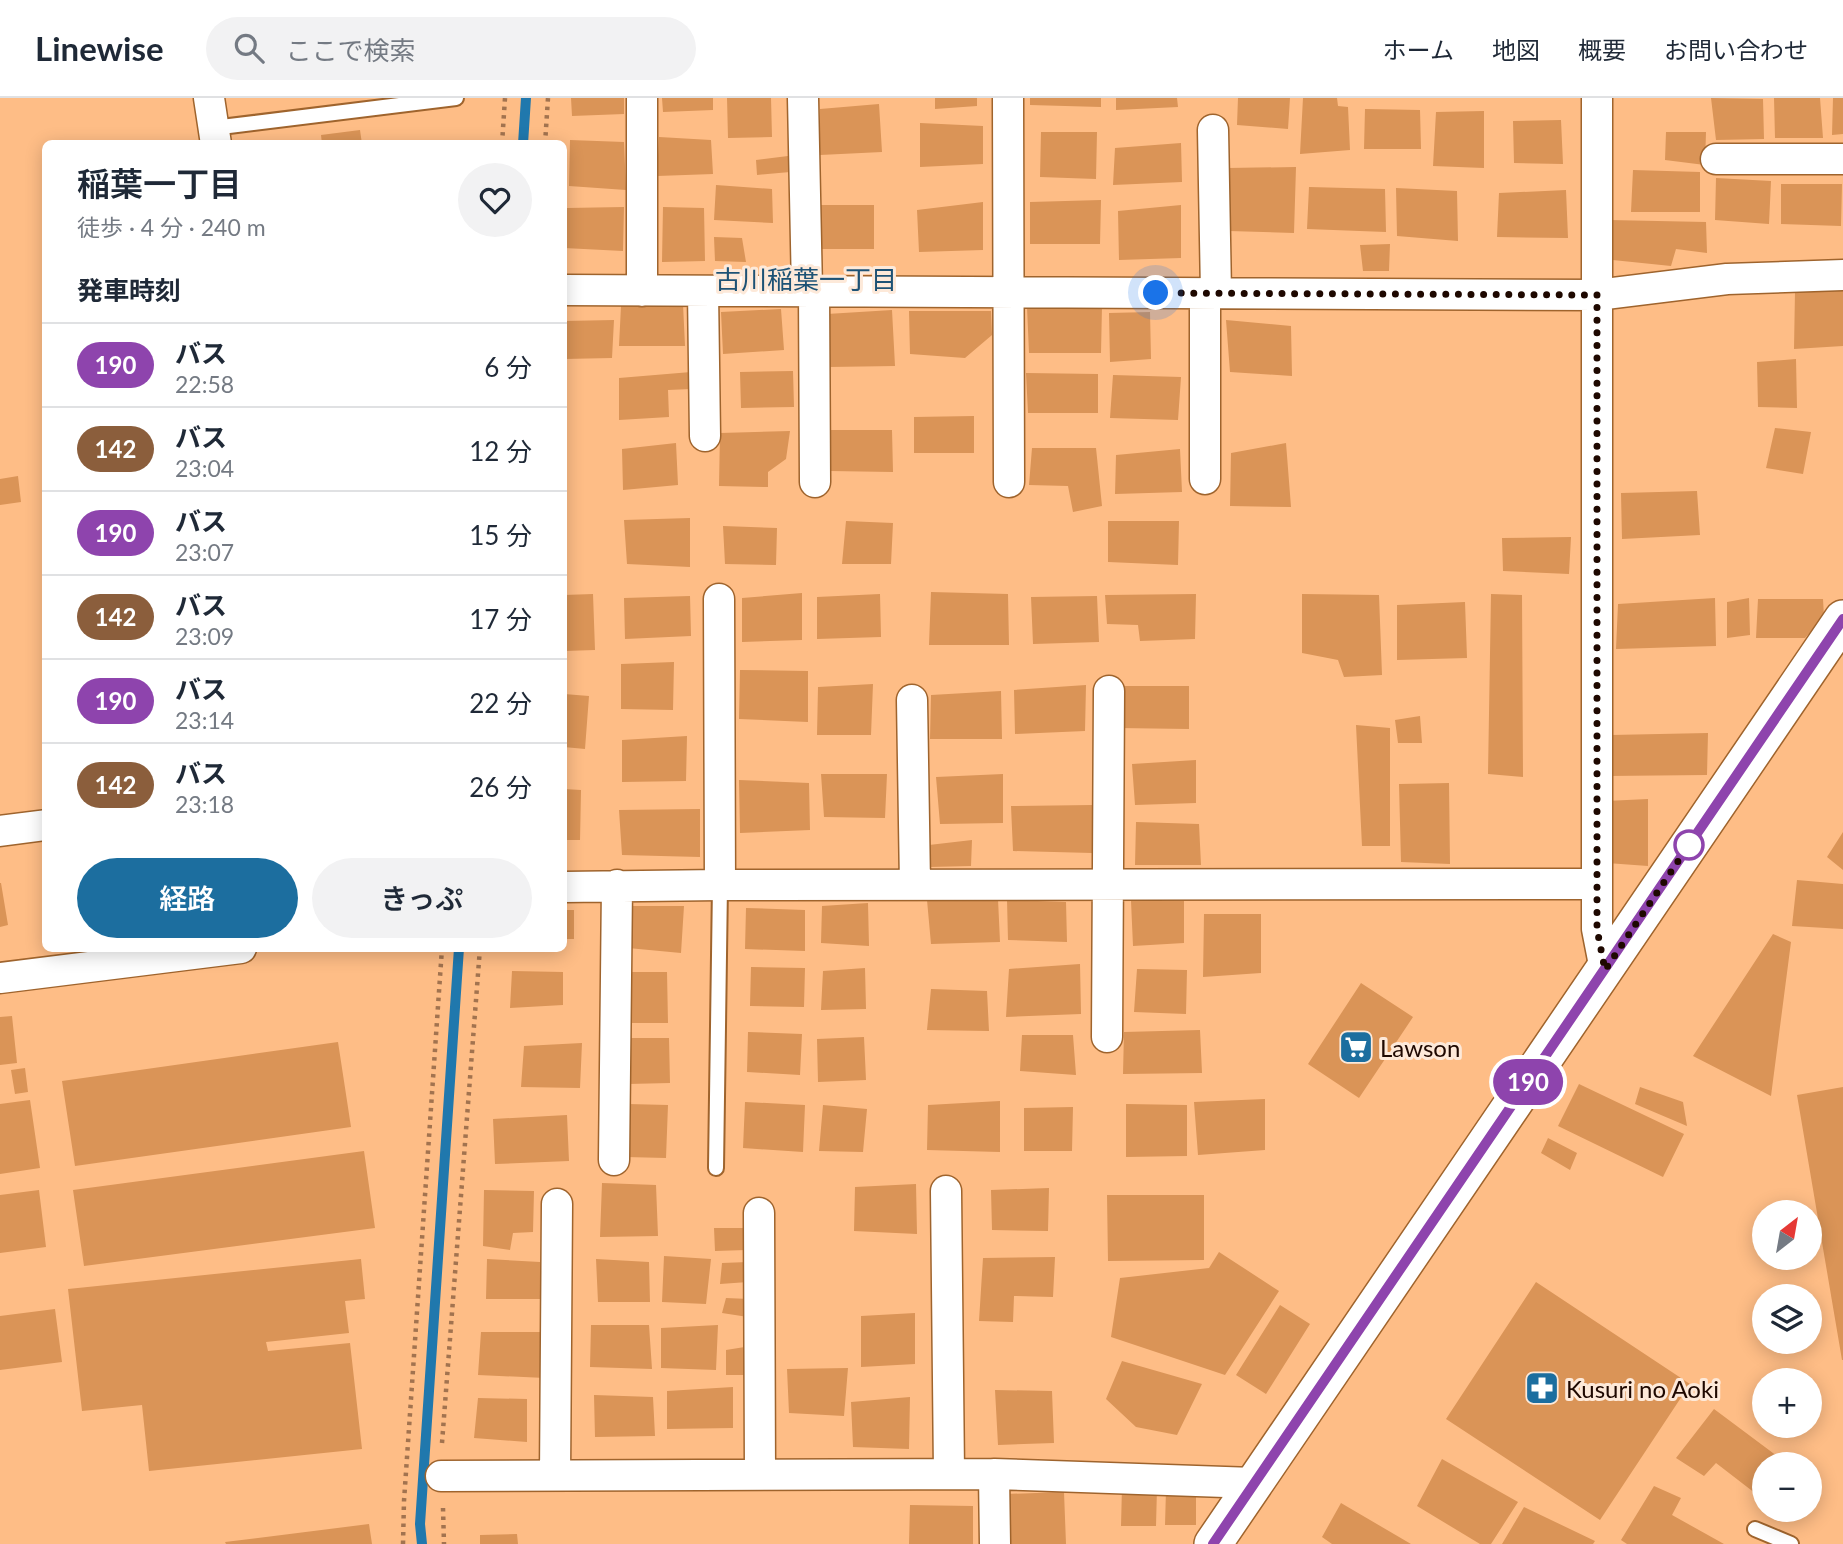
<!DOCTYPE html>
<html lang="ja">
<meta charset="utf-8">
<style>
body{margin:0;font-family:Lato,"Noto Sans JP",sans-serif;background:#f2f2f3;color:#1f2937;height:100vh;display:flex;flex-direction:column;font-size:26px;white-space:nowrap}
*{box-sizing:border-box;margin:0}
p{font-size:23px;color:#747a83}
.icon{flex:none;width:38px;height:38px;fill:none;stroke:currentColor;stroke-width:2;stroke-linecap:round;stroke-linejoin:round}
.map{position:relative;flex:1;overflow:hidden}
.side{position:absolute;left:42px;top:42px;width:525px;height:812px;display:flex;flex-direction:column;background:#fff;border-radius:10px;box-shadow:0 4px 18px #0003}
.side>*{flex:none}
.badge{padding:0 14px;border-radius:23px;font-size:24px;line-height:46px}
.needle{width:46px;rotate:31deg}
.buttons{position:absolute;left:1752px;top:1102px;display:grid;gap:14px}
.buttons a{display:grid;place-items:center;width:70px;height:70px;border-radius:50%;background:#fff;box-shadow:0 4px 18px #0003;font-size:35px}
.you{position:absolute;width:35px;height:35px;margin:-18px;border:5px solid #fff;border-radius:50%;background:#1a73e8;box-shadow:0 0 0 10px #1a73e833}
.map>.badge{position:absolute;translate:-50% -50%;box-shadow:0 0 0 4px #fff}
h2{padding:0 35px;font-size:26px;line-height:63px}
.round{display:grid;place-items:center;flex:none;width:74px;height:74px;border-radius:37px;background:#f2f2f3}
.summary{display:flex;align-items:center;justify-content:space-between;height:119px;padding:0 35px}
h1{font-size:33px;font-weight:600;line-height:52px}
.primary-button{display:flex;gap:14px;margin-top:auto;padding:14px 35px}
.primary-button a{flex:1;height:80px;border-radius:42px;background:#1c6e9f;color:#fff;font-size:28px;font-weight:600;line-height:80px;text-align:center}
.primary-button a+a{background:#f2f2f3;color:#1f2937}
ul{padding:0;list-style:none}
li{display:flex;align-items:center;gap:21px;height:84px;padding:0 35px;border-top:2px solid #e0e1e3}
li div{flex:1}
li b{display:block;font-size:26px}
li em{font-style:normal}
li .badge{min-width:77px;font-weight:700;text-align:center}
header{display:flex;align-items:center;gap:42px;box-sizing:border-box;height:98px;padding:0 35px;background:#fff;border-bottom:2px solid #e0e1e3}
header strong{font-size:33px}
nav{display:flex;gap:38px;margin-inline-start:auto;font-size:24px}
.search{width:490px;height:63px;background:#f2f2f3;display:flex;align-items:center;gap:18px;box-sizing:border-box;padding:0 24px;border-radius:38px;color:#747a83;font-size:26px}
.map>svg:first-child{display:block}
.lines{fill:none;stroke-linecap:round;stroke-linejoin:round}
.stream{stroke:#2078ad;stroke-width:10}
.building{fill:#da9457}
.service-casing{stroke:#9f642d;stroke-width:18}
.minor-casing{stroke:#9f642d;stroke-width:33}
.tertiary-casing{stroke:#9f642d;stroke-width:40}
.path{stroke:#a2734f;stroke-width:4.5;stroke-dasharray:3.5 5;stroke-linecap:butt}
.service{stroke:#fff;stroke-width:14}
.minor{stroke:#fff;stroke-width:30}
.tertiary{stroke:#fff;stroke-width:37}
.line-casing{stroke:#fff;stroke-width:16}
.line{stroke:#8e44ad;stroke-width:10}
.walk{stroke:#1e0800;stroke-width:7;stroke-dasharray:0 12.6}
.stop-dot{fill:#fff;stroke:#8e44ad;stroke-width:3.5}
.labels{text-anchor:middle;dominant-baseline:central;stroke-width:6;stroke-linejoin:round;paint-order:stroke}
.poi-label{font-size:24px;fill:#1e0800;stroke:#fde9d9;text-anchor:start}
.neighbourhood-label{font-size:26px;fill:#1d5275;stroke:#fde9d9}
</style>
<header>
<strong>Linewise</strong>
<div class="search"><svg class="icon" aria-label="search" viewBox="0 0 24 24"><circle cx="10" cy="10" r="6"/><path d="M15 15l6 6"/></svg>ここで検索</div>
<nav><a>ホーム</a><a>地図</a><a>概要</a><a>お問い合わせ</a></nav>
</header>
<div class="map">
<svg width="1843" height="1446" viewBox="0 0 1843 1446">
<rect width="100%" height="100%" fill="#febd86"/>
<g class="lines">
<path class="stream" d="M523 46 526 0
M422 1446 420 1426 459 850"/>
</g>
<path class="building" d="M571 0H624V16L572 18Z
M662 0H713V12L663 14Z
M727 0H771L772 39 728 40Z
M935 0H977V8L935 11Z
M1030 0H1101V9L1030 7Z
M1116 0H1177L1178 9 1116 12Z
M1238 0H1290L1288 31 1237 27Z
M1303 0H1337L1338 8 1348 9 1350 52 1300 56Z
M1711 0 1763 1 1764 41 1716 42Z
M1774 0H1820L1823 40H1775Z
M1833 0H1843V36L1832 37Z
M879 6 882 54 820 57V11Z
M1365 11 1420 12 1421 51H1364Z
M1484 13V70L1433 68 1436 14Z
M1561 22 1563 66 1514 65 1513 23Z
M920 25 983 28V66L920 69Z
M360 32 362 46H322L321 37Z
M1041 34H1097L1096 81 1040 79Z
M1666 34H1706L1705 67 1665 62Z
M659 39 711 42 713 76 657 78Z
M570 42 624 44 626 92 569 88Z
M1181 45 1182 84 1113 87 1115 50Z
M788 58 790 74 757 77 756 62Z
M1296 69 1294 135 1229 133 1228 70Z
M1633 72 1700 74V114H1631Z
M1716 80 1771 83 1769 126 1715 122Z
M1781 86H1842L1841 128 1781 126Z
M716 87 772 91 773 125 714 122Z
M1309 89 1385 91 1386 134 1307 131Z
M1396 90 1457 93 1458 143 1397 138Z
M1566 92 1568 140 1497 139 1499 95Z
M1101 102 1100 146H1030V104Z
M983 104V152L919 154 917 112Z
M816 107H874V151H817Z
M1181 107V160L1119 162 1118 113Z
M624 109 623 153 564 150 567 110Z
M663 109 704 110 705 163 662 164Z
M1609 122 1706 124 1707 155 1676 151 1671 168 1603 161Z
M714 139 742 140 746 164 715 163Z
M1390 146 1389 173H1363L1360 147Z
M1843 192V248L1794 251 1795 193Z
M683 206 685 248H619L621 208Z
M1102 208 1101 255H1029L1027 209Z
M781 211 784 252 723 256 721 214Z
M892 212 895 268 829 269 827 216Z
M909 213H991L992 237 965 260 910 256Z
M1150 214 1151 261 1110 264 1109 215Z
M614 222 612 260 564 261V223Z
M1226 222 1291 228 1292 278 1230 274Z
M1796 261 1797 310 1758 309 1757 264Z
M793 273 794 309 741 310 740 274Z
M691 274V291L668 292 669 319 619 322V280Z
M1026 275 1098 276V315H1028Z
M1113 277 1181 279 1178 322 1110 320Z
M974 318V355H914V319Z
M1775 330 1811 334 1803 376 1766 370Z
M830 332H892L893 374 830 373Z
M790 333 786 361 768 374V389L719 388 720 335Z
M676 345 678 387 623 392 622 351Z
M1286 345 1291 409 1230 408 1231 355Z
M1032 350H1096L1102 408 1073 414 1068 388 1029 387Z
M1180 351 1182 394 1115 396 1116 357Z
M18 378 21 404 0 407V381Z
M1697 393 1700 437 1622 441 1621 395Z
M690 420V469L627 466 624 422Z
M846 423 893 425 891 466H842Z
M1108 423H1179L1178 467 1108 464Z
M723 428 777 430 776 467 725 466Z
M1571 439 1569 476 1503 473 1502 440Z
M931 494 1008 496 1009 547H929Z
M802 495V542L742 544V500Z
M593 496 595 552 564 553V497Z
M880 496 881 539 817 541V499Z
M1196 496 1195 541 1140 543 1138 527 1107 526 1105 497Z
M1302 496 1379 497 1382 577 1344 579 1338 562 1302 555Z
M1491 496 1522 497 1523 679 1488 676Z
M690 498 691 538 625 541 624 500Z
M1097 498 1099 544 1033 546 1031 499Z
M1715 500 1716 548 1616 551 1618 506Z
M1749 500 1750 537 1727 540V504Z
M1758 501H1823L1824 519 1805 540H1756Z
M1465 504 1467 560 1397 562V507Z
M674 564 673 612 621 611V566Z
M740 572 808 573V624L739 621Z
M873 586 871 637H817L818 589Z
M1086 587 1085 633 1015 636 1014 592Z
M1123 588H1189V631L1118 630Z
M1001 593 1002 641H930L931 597Z
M564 596 589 598 585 651 564 649Z
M1420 618 1422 645H1398L1395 622Z
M1356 627 1390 630V748H1362Z
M1708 635 1707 677 1607 678 1611 637Z
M687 638 686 683 622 684V642Z
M1196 662V705L1135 707 1132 666Z
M821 676H887L885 720 824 719Z
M1003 676V725L940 726 936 679Z
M739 682 809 685 810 732 740 735Z
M1449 685 1450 766 1401 764 1399 686Z
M564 691 581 692 580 742H564Z
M1648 701V768L1607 765 1606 703Z
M1092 707V755L1013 753 1011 708Z
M700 711V759L622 757 619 712Z
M1136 724 1199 726 1201 767H1135Z
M1843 734V772L1827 759Z
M972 742 971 768 929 769V747Z
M1797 782 1843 786V831L1792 828Z
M0 785H1L8 827 0 829Z
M998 801 1000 844 931 846 927 802Z
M1007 802 1066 804 1067 844 1008 842Z
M1131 803H1184V845L1133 848Z
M868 805 869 848 821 845 822 808Z
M629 808H684L681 855 628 850Z
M746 810 805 812V853L745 851Z
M564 812H574V841H564Z
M1204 816H1261V875L1203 879Z
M1773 836 1791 844 1771 998 1693 958Z
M1080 866 1081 916 1006 919 1009 871Z
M751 869 805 870 804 909 750 908Z
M865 870 866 911 821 912 823 873Z
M1137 871 1187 872 1186 916 1134 914Z
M512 873 563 874V907L510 910Z
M627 874H667L668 925H627Z
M1361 885 1413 919 1359 1000 1308 966Z
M931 891 987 893 989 933 927 932Z
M12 918 17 965 0 967V919Z
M1200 932 1202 975 1123 976 1124 934Z
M748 934 802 936 800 977 747 974Z
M1022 937H1073L1076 977 1020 973Z
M864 939 866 982 818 984 817 941Z
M627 940H669L670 985 628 986Z
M338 944 351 1029 75 1068 62 983Z
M582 945 580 990 521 989 524 948Z
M25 970 28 994 15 996 11 972Z
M1579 986 1684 1036 1663 1079 1558 1028Z
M1640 989 1683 1004 1687 1028 1635 1006Z
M1843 989V1262H1842L1797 997Z
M1265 1001V1052L1198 1057 1194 1004Z
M30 1002 40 1070 0 1076V1006Z
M1000 1003V1054L927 1052 928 1007Z
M745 1004 805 1007 803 1054 743 1050Z
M628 1006 668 1007 666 1060 626 1059Z
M1126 1006 1187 1007V1058L1126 1059Z
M823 1007 867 1011 863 1054 819 1053Z
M1073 1009 1072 1053H1024V1010Z
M567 1017 569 1063 495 1066 493 1021Z
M1548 1040 1577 1055 1570 1072 1541 1055Z
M364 1053 375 1130 84 1168 73 1092Z
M602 1085 656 1087 658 1138 600 1139Z
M916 1086 917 1136 854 1133 855 1089Z
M1049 1090 1048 1133 992 1132 991 1092Z
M39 1092 46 1149 0 1155V1097Z
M484 1092 534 1093 533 1134 513 1135 510 1152 483 1148Z
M1107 1097H1204V1162L1108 1163Z
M714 1130H747L746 1152 715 1153Z
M1219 1154 1279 1193 1225 1277 1111 1239 1120 1180 1209 1170Z
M664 1158 711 1161 706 1206 662 1204Z
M1055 1159 1053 1199 1014 1198 1013 1224 979 1223 983 1160Z
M361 1161 365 1201 345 1203 349 1235 266 1244 268 1253 350 1245 362 1351 149 1373 142 1307 82 1313 68 1191Z
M487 1161 540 1164 542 1201H486Z
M596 1161 649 1164 650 1204H598Z
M748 1164V1184L720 1186 722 1165Z
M1536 1184 1690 1286 1600 1422 1446 1321Z
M726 1200 749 1201 748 1219 722 1215Z
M1280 1207 1310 1226 1266 1296 1236 1277Z
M55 1211 62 1264 0 1272V1218Z
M915 1215V1266L861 1269V1218Z
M591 1227H649L652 1271 590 1269Z
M718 1227 716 1272 661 1270V1230Z
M481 1234H547L545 1280 478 1277Z
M751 1248V1277H726V1252Z
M1122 1263 1202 1286 1177 1337 1136 1329 1106 1301Z
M848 1270 844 1318 789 1315 787 1271Z
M733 1289V1330L667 1331V1293Z
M995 1292 1052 1293 1054 1345 998 1347Z
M594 1297 653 1299 655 1338 595 1339Z
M910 1299 909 1351 853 1349 851 1304Z
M478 1300 527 1301V1344L474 1340Z
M1714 1311 1789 1367H1764V1402L1716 1365 1704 1378 1676 1360Z
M1442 1361 1518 1404 1491 1446H1480L1417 1408Z
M1654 1388 1681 1400 1672 1417 1724 1446H1627L1621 1442Z
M1122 1389 1157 1390 1156 1428H1121Z
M1166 1392 1196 1393V1427H1165Z
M1064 1394 1066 1446H1007L1005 1396Z
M1341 1405 1411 1446H1332L1322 1439Z
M910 1407 973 1408V1446H909Z
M1524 1409 1595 1443 1593 1446H1502Z
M369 1426 372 1446H226L225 1444Z
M517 1436 518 1446H480V1437Z"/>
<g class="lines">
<g class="service-casing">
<path id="service" d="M213 30 456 0
M716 1070 720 787
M1755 1431 1791 1446"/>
</g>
<g class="minor-casing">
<path id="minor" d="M209 0 216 46
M642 0V193
M803 0 807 193
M1008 0 1009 384
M1597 0V831L1605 872
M1213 32 1216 195
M1716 61H1843
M564 192 1597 197 1727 181 1843 177
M703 193 705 338
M814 193 815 384
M1205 195V381
M719 501 720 787
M912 602 915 786
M0 733 46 727
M564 789 720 787 1597 786
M0 880 241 850
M1107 939 1109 593
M614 1062 617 787
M946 1093 949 1375
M759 1115 760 1376
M994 1376 995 1446
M555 1377 557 1106
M441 1378 994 1376 1254 1385"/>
</g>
<g class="tertiary-casing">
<path id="tertiary" d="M1213 1446 1843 521"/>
</g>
<path class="path" d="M502 46 505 0
M545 46 548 0
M442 1345 480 850
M443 1410 444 1446
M403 1446 404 1403 442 850"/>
<use href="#service" class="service"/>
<use href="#minor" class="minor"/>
<use href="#tertiary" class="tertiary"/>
</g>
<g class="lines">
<g class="line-casing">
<path id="line" d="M1213 1446 1843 521"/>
</g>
<use href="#line" class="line"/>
<path class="walk" d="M1156 195 1597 197V831L1605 872 1689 747"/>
</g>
<defs>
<g id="supermarket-square" transform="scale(1.75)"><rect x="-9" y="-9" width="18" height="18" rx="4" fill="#1c6e9f" stroke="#fde9d9"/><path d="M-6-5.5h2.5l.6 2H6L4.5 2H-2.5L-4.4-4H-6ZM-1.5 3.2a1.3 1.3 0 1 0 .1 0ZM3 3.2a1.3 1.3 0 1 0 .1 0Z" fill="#fff"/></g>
<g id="pharmacy-square" transform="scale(1.75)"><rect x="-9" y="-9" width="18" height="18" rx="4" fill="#1c6e9f" stroke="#fde9d9"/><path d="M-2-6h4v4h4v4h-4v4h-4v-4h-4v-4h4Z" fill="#fff"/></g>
</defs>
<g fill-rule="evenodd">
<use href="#supermarket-square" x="1356" y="949"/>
<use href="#pharmacy-square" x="1542" y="1290"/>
</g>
<circle class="stop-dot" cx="1689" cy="747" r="14"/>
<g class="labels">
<g class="poi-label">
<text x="1380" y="949">Lawson</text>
<text x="1566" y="1290">Kusuri no Aoki</text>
</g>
<g class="neighbourhood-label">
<text x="806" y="181">古川稲葉一丁目</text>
</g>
</g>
</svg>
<div class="buttons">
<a><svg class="needle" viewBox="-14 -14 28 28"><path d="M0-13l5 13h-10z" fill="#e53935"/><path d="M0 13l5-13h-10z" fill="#747a83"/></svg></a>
<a><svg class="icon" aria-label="layers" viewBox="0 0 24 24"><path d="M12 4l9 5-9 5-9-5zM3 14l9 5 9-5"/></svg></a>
<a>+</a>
<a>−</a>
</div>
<div class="you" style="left:1156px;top:195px"></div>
<b class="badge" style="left:1528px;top:984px;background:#8e44ad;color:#fff">190</b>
<section class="side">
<div class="summary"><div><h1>稲葉一丁目</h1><p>徒歩 · 4 分 · 240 m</p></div><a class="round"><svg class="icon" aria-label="heart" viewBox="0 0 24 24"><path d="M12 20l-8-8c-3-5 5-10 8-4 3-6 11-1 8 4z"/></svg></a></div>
<h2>発車時刻</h2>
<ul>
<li><span class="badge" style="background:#8e44ad;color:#fff">190</span><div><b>バス</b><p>22:58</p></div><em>6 分</em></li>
<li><span class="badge" style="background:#8b5e3c;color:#fff">142</span><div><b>バス</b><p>23:04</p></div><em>12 分</em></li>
<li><span class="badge" style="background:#8e44ad;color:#fff">190</span><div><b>バス</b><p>23:07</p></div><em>15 分</em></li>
<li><span class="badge" style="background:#8b5e3c;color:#fff">142</span><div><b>バス</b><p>23:09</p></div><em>17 分</em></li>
<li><span class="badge" style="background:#8e44ad;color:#fff">190</span><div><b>バス</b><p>23:14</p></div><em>22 分</em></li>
<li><span class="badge" style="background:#8b5e3c;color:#fff">142</span><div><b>バス</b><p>23:18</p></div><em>26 分</em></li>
</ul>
<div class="primary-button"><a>経路</a><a>きっぷ</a></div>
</section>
</div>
